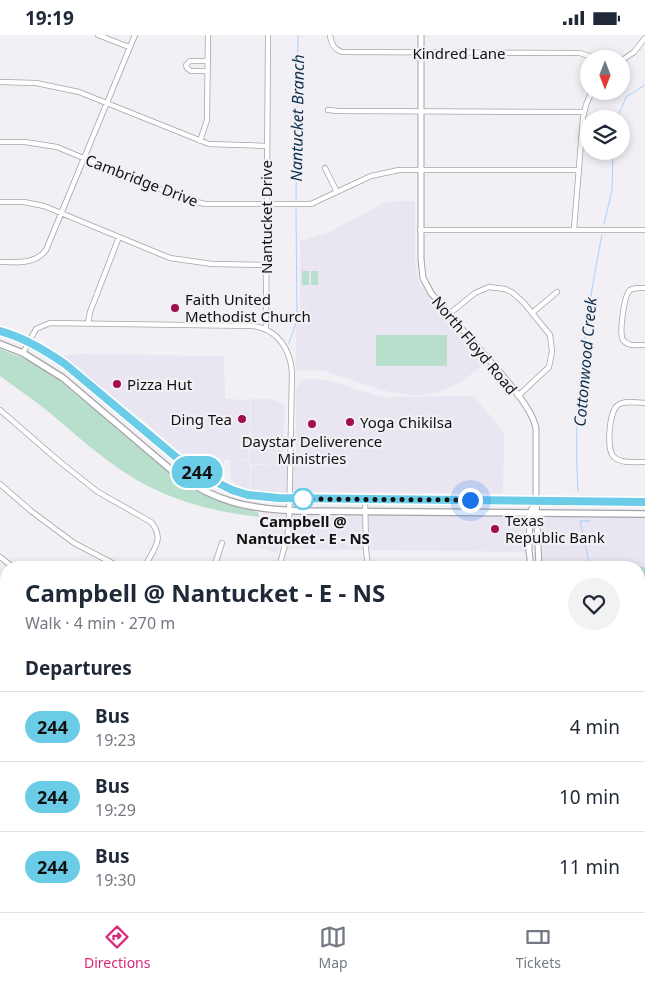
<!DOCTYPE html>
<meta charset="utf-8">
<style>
body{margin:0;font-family:"Noto Sans",sans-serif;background:#f2f2f3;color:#1f2937;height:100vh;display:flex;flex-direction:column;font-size:19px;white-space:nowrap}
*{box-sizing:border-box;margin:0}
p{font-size:16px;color:#747a83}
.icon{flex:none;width:28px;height:28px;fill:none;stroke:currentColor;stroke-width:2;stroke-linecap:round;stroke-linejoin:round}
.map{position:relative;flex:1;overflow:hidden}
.panel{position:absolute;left:0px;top:526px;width:645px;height:351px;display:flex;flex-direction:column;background:#fff;border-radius:20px 20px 0 0;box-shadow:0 2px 8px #0003}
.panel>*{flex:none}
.badge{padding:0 10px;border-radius:16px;font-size:18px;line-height:32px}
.needle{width:32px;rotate:180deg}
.buttons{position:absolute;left:580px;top:15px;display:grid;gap:10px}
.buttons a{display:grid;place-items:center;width:50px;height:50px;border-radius:50%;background:#fff;box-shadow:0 2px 8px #0003;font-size:25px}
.you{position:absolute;width:25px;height:25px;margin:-12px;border:4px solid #fff;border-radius:50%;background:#1a73e8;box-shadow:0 0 0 8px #1a73e833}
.map>.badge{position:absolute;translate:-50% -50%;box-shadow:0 0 0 2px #fff}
h2{padding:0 25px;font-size:19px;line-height:45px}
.round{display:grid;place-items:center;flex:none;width:52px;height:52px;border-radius:26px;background:#f2f2f3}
.headline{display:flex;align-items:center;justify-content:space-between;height:85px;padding:0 25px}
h1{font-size:24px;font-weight:700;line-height:38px}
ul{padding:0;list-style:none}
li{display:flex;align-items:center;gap:15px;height:70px;padding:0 25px;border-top:1px solid #e0e1e3}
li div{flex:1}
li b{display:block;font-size:19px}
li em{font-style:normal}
li .badge{min-width:55px;font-weight:700;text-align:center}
.status{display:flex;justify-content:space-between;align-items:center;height:35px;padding:0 25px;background:#fff;direction:ltr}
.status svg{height:14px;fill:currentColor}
.menu{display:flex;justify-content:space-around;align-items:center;height:70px;border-top:1px solid #e0e1e3;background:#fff;font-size:14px;color:#747a83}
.menu a{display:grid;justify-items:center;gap:2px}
.menu .selected{color:#db2777}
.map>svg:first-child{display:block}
.built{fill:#e9e5f1}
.green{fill:#b8dfcb}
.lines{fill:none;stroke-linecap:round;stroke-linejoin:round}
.stream{stroke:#a6d2ff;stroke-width:1}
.minor-casing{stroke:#a5a4a8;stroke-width:6}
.tertiary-casing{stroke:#a5a4a8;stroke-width:7}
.secondary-casing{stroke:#a5a4a8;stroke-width:8}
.minor{stroke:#fff;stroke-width:4.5}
.tertiary{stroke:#fff;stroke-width:5}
.secondary{stroke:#fff;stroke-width:5.5}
.rail-casing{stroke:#555557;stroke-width:3}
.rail{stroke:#f2f0f5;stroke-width:1;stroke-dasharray:4;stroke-linecap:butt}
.line-casing{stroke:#fff;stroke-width:11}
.line{stroke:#6bcce7;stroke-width:8}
.walk{stroke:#111112;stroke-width:5;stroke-dasharray:0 9}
.poi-dot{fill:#a20d4d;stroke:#f2f0f5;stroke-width:2}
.stop-dot{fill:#fff;stroke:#6bcce7;stroke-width:2.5}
.labels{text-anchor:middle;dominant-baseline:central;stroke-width:4.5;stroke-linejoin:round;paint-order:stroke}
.street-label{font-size:15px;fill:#111112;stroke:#f2f0f5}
.poi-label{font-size:15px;fill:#111112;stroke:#f2f0f5;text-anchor:start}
.stop-label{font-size:15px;font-weight:bold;fill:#111112;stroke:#f2f0f5}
.water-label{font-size:16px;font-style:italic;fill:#0d2e4b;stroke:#f2f0f5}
</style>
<div class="status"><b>19:19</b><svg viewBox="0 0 49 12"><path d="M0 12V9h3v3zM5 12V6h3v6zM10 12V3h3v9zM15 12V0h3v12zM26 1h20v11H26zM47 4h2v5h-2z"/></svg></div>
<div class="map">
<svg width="645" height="877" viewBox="0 0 645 877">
<rect width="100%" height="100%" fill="#f2f0f5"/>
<path class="built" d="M400 166H415V226L417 240 420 251 485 329 461 347 448 353 430 359 414 360 389 357 325 336 296 335V292L300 282V206L328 198 384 168Z
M76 319 224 321 225 364 250 365 249 424 240 425 250 426 251 364H272L285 370 283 430 250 429V454H245L231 445 230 425H224V443L208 437 179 417 146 388 63 322 65 320Z
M310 344 328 345 381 362 474 361 502 395 504 402 503 458 251 457V430H296V353L303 345Z
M263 477 297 479 489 480 525 483 526 517 279 514 277 518 257 512 262 496Z
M545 481 645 482V877H522L523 871H639V532H542L541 485Z
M0 777 6 786V836L0 826Z
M31 871H65L69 877H35Z"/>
<path class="green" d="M302 236H309V250H302Z
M311 236H318V250H311Z
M376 300H447V331H376Z
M0 314 35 328 54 341 185 450C209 463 232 472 258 477L259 482C219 477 182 469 146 450 106 429 75 398 40 370 27 360 13 351 0 341Z
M596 531 645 532V633H639V532H596Z
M0 826 6 836V871H31L35 877H0Z
M576 871H607V877H577Z"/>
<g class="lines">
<path class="stream" d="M617 84 626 62 645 50
M296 167 298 0
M604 189 612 155 613 116
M289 308 297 285 296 174
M578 456C572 373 586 281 602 200
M590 486H580L590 532
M639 667 645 663
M639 749 645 738
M584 871V876
M541 877 544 871"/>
<g class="minor-casing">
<path id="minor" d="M98 0 129 12
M330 0C331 9 334 14 342 17L580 18 598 24
M621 26 634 17 645 3
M208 36H191L187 33 186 30 190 26H208
M0 47 36 48 79 57 209 109 267 111
M328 75 338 76 584 77
M200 106 207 85 208 0
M0 107H25L57 112 138 146 189 165 205 169H311L371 141 399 135H579
M325 133 337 157
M0 167H24L44 171 170 223 212 229 266 230
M574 194 583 83 586 70 592 56
M420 195H645
M0 227C16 227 35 230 46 215L135 0
M645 253C640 253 634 252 630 255 624 260 619 298 623 305 628 312 638 310 645 310
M532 278 557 257
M449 279 475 258 489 252 505 254 513 258 524 268 550 300 552 316 549 332 518 361
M88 288 90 277 119 202
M266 294 268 0
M23 318 36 294 50 288 254 291C278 295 290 314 292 337L289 491 287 503 279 532
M645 368C637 368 625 365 618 370 609 376 606 415 614 422 622 429 636 427 645 427
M0 375 60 427 98 457 151 487C166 505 152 515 145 532
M0 449 31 476 74 508 120 532
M365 464 366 515 368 532
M0 522 13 532
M214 532 222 508
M0 597 6 602
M0 719 6 728
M639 736 645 725
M106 871 110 877
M573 871 574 877
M294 877V871
M367 877 369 871"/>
</g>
<g class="tertiary-casing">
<path id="tertiary" d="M421 0V224L423 243 431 258C448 278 466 299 484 319 499 337 533 372 536 394V466L539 532
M531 532 529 516 530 478 535 467
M518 877 520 871"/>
</g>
<g class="secondary-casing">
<path id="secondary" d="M0 296C23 302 45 315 65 329L176 422 206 442 232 455 248 460 285 463 645 467
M0 309 23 318 63 343 176 439C218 468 249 474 300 476L645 479"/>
</g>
<use href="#minor" class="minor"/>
<use href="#tertiary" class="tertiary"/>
<use href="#secondary" class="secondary"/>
<g class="rail-casing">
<path id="rail" d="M0 800 6 809
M49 871 53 877"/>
</g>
<use href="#rail" class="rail"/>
</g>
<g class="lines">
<g class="line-casing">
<path id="line" d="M0 296C23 302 45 315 65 329L176 422 206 442 232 455 248 460 278 463 645 467"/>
</g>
<use href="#line" class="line"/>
<path class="walk" d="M303 464 470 465"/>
</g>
<g class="poi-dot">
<circle cx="175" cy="273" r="5"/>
<circle cx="117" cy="349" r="5"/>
<circle cx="242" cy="384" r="5"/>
<circle cx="350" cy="387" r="5"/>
<circle cx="312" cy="389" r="5"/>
<circle cx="495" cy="494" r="5"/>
</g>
<circle class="stop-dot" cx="303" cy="464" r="10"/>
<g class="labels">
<g class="street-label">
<text x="459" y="18">Kindred Lane</text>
<text transform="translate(142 145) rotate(21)">Cambridge Drive</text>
<text transform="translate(266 182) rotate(-90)">Nantucket Drive</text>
<text transform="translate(475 310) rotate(50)">North Floyd Road</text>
</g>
<g class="poi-label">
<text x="185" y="264">Faith United<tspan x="185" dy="17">Methodist Church</tspan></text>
<text x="127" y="349">Pizza Hut</text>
<text x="232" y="384" text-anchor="end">Ding Tea</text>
<text x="360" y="387">Yoga Chikilsa</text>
<text x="312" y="406" text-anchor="middle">Daystar Deliverence<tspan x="312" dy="17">Ministries</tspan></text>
<text x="505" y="485">Texas<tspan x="505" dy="17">Republic Bank</tspan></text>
</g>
<g class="stop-label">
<text x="303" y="486">Campbell @<tspan x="303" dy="17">Nantucket - E - NS</tspan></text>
</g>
<g class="water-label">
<text transform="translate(297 83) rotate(-89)">Nantucket Branch</text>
<text transform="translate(585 327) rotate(-85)">Cottonwood Creek</text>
</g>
</g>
</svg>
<div class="buttons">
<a><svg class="needle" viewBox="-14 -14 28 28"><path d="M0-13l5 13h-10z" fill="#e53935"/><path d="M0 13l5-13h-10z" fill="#747a83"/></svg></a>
<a><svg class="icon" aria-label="layers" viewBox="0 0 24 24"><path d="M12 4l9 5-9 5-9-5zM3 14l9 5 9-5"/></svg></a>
</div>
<div class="you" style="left:470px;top:465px"></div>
<b class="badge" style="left:197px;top:437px;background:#6bcce7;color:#111">244</b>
<section class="panel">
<div class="headline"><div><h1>Campbell @ Nantucket - E - NS</h1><p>Walk · 4 min · 270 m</p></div><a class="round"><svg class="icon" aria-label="heart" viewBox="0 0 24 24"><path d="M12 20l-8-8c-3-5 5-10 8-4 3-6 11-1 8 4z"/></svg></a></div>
<h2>Departures</h2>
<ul>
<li><span class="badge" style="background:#6bcce7;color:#111">244</span><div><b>Bus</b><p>19:23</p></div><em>4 min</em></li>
<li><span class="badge" style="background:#6bcce7;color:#111">244</span><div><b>Bus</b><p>19:29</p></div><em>10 min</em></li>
<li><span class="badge" style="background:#6bcce7;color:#111">244</span><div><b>Bus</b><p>19:30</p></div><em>11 min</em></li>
</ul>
</section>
</div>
<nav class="menu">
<a class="selected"><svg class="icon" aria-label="directions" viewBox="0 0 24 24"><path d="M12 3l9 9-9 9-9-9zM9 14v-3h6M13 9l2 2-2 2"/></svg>Directions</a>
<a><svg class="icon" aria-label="map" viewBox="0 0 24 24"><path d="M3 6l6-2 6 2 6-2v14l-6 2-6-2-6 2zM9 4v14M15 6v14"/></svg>Map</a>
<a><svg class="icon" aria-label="tickets" viewBox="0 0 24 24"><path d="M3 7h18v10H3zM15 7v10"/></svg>Tickets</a>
</nav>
